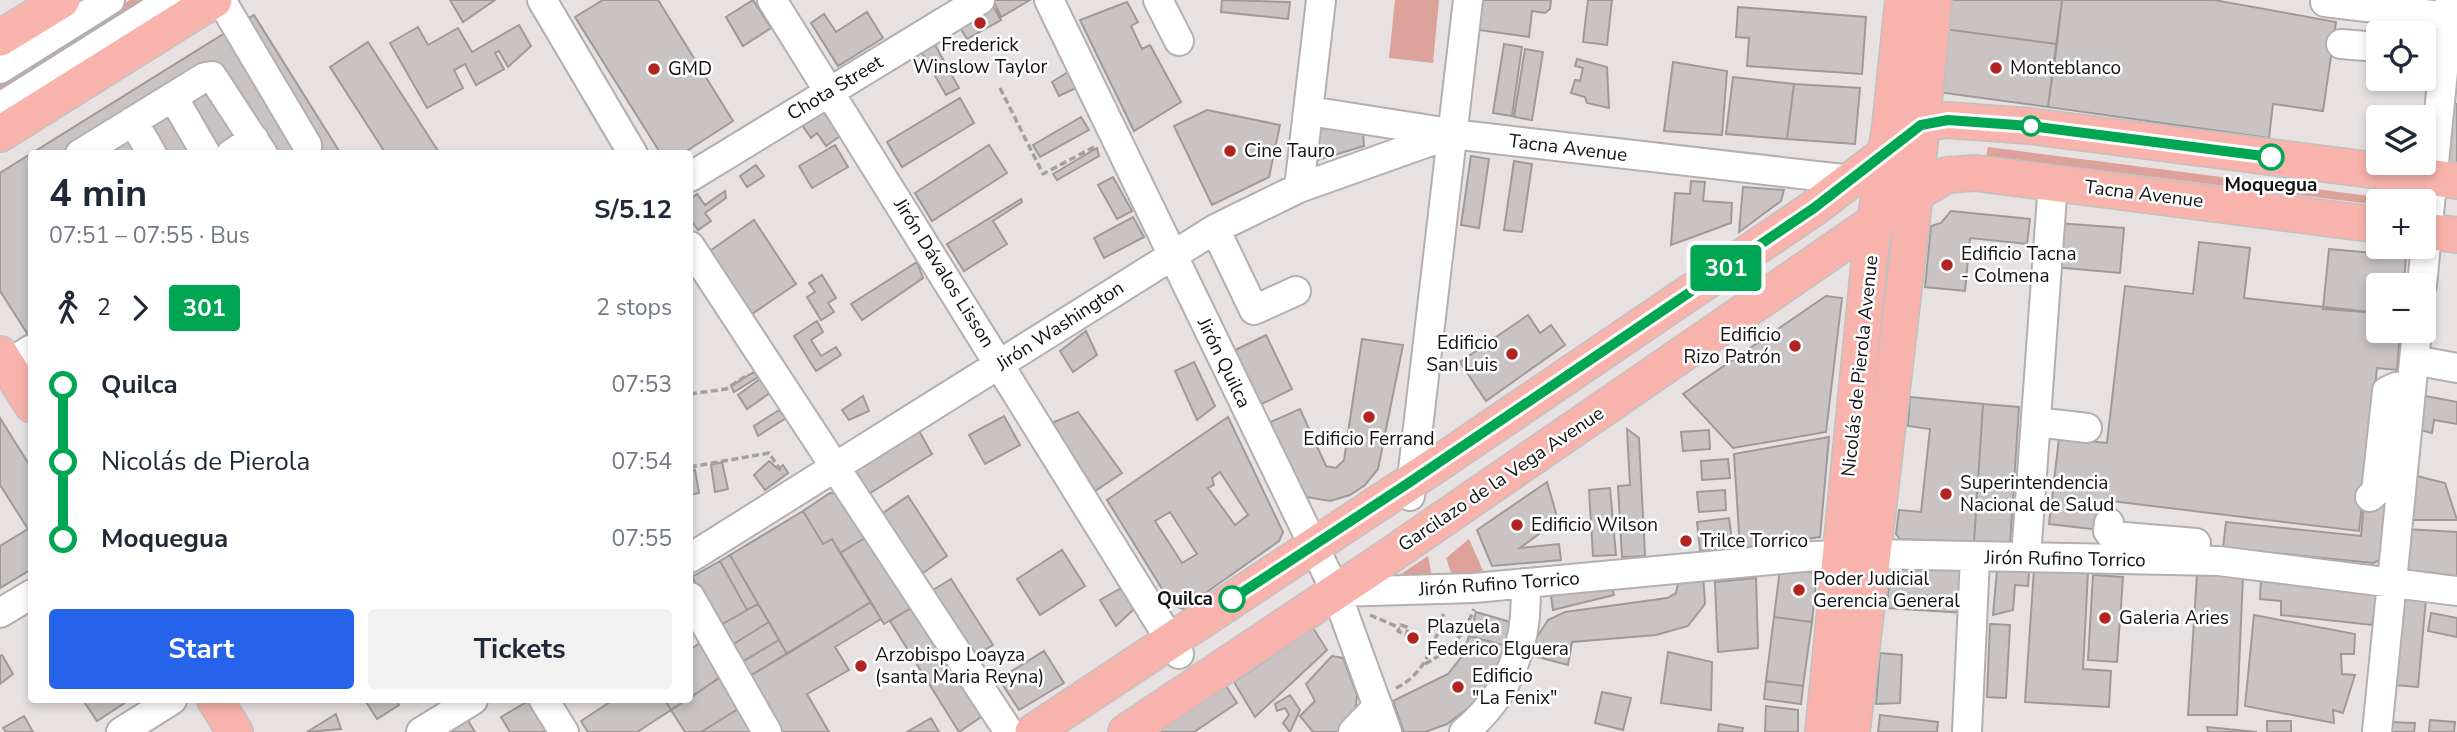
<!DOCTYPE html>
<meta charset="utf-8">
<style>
body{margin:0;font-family:"Nunito Sans",sans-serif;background:#f2f2f3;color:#1f2937;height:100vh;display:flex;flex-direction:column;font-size:26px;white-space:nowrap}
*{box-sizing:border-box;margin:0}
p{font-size:23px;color:#747a83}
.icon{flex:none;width:38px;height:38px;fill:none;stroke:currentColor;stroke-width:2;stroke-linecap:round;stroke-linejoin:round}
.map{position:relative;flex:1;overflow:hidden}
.panel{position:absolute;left:28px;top:150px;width:665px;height:553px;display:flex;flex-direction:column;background:#fff;border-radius:7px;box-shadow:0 4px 10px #0003}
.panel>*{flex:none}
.badge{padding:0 14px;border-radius:5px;font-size:24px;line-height:46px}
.tools{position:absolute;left:2366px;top:21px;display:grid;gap:14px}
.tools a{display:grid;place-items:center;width:70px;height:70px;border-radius:7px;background:#fff;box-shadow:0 4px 10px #0003;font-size:35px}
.map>.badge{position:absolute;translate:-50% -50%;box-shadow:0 0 0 4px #fff}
.legs{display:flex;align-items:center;gap:10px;height:77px;padding:0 21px;font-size:23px}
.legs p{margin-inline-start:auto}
.headline{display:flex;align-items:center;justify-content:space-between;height:119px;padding:0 21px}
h1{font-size:38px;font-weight:700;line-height:52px}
.action{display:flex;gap:14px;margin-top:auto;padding:14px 21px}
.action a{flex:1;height:80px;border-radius:7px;background:#2563eb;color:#fff;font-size:28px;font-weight:700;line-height:80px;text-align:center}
.action a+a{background:#f2f2f3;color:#1f2937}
ul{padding:0 21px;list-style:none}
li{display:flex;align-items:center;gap:24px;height:77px;font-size:26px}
li i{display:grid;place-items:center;width:10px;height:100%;margin:0 9px;background:currentColor}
li i::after{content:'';width:18px;height:18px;margin:-9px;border:5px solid;border-radius:50%;background:#fff}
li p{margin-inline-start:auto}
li:first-child i{background:linear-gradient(#0000 50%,currentColor 0)}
li:last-child i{background:linear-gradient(currentColor 50%,#0000 0)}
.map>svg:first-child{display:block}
.green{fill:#dca29a}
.building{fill:#c9c4c3;stroke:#9f9a99;stroke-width:2;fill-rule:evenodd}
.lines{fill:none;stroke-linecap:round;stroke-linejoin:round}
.minor-casing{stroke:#b4afae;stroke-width:32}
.major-casing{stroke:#c2c1c1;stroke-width:38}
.path{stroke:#a4a09f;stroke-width:3.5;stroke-dasharray:7 3.5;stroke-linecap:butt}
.minor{stroke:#fff;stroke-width:28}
.major{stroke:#f8b3ac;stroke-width:35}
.line-1-casing{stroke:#fff;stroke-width:16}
.line-1{stroke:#00a651;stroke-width:10}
.poi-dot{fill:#b32320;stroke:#fff;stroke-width:2.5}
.stop-1-dot{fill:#fff;stroke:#00a651;stroke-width:3.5}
.labels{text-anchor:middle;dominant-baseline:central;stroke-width:5;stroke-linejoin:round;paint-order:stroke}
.poi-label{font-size:19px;fill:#131111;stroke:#fff;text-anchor:start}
.street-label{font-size:19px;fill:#131111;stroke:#fff}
.stop-label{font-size:19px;font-weight:bold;fill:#131111;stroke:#fff}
</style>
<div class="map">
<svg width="2457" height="732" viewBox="0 0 2457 732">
<rect width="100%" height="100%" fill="#e7e2e1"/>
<path class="green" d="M130 0H155L0 100V83Z
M1395 0H1439L1433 63 1389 58Z
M1988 147 2385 198V201H2378V205L1986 156Z
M1469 539 1484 573 1452 575 1446 558Z
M1428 556 1433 582 1395 578Z"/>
<path class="building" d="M450 0H495L463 22Z
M603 0H658L733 121 682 154H661L575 17Z
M753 0 771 28 743 46 726 17Z
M993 0H1030L1001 17Z
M1222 0 1290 2 1288 19 1221 12Z
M1483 0H1551L1550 9 1545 13 1532 11 1529 37 1479 30Z
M1588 0H1612L1607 45 1583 42Z
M1948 0H2062L2057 44 1944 29Z
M2062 0H2214L2336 22 2323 111 2273 104 2269 138 2048 107Z
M1127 2 1138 22 1131 26 1142 49 1150 45 1181 102 1134 131 1080 20Z
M993 6 1001 20 967 39 959 26Z
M1738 7 1866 17 1862 74 1747 66 1749 38 1736 37Z
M867 12 883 38 838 66 811 23 824 14 836 32Z
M254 15 341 154H32V341L0 291V173Z
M519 25 531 46 508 67 499 51 495 53 504 69 476 85 465 64 454 70 463 88 427 108 390 43 418 27 428 45 458 28 472 52Z
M1944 29 2057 44 2048 107 1937 92Z
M933 41 959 88 946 95 919 48Z
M368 42 440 154H386L330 67Z
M1504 44 1522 47 1512 116 1493 113Z
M1525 49 1543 52 1532 120 1514 117Z
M1577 59 1607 67 1609 108 1587 103 1585 97 1571 93 1575 80 1580 81 1583 68 1575 66Z
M1673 62 1727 71 1722 135 1664 131Z
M1068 72 1076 88 1059 96 1052 82Z
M1733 77 1794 84 1787 139 1726 134Z
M1794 84 1860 88 1855 144 1787 139Z
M960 98 974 123 902 167 887 142Z
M2449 103 2457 104V167L2443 166Z
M821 108 840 136 826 146 817 133 811 138 800 122Z
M1207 110 1280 125 1269 177 1212 205 1174 126Z
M1081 117 1089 130 1040 157 1033 145Z
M1318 124 1363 131 1364 146 1318 160Z
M835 145 848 167 812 188 799 166Z
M989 145 1007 173 932 221 915 193Z
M1097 148 1099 156 1057 180 1053 174Z
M1471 156 1489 159 1479 228 1461 225Z
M1514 161 1532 164 1522 232 1504 230Z
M756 165 764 176 747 187 740 176Z
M1113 177 1132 211 1117 219 1098 185Z
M1691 181 1705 182 1703 201 1732 203 1731 223 1671 245 1675 193 1690 194Z
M1743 187 1784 190 1781 201 1739 232Z
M725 191 726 198 705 213 711 221 698 230 690 219V199L697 194 705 205Z
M1021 199 1022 202 993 221 1007 244 964 271 947 244Z
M1951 211 2030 219 2027 244 1970 238 1965 291 1925 287 1931 226 1941 223Z
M1133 217 1144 237 1104 258 1094 238Z
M754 220 796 284 749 316 707 253Z
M2057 223 2124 228 2120 273 2054 267Z
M2199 242 2250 248 2244 298 2378 313V331H2400L2397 370 2377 368 2359 531 2103 500 2100 530 2049 524 2059 438 2107 443 2125 286 2193 294Z
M2329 249 2406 256 2404 285H2378V313L2323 309Z
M917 262 923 278 862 320 851 304Z
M822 275 836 298 828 303 834 312 821 320 807 297 815 292 809 283Z
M1826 296 1842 298 1826 432 1733 448 1683 394Z
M1528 315 1540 333 1551 325 1565 345 1486 401 1460 362Z
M817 321 823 332 811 340 821 356 836 347 841 355 816 371 794 336Z
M1086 331 1097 355 1073 372 1060 351Z
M1266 335 1292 389 1260 405 1233 351Z
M1362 339 1403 345 1378 469 1365 485 1350 495 1330 501 1307 497 1288 471 1266 424 1300 409 1326 466 1336 468 1344 460Z
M1194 362 1215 406 1197 420 1175 371Z
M754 372 758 377 734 392 731 386Z
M760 379 770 393 747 409 738 395Z
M2420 395 2457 402V424L2434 420 2432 433 2416 429Z
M863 396 869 411 849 420 842 410Z
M1910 397 1983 404 1974 542 1900 539 1896 534 1899 510 1921 512 1930 429 1908 426Z
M1983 404 2019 407 2010 544 1974 542Z
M779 410 786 418 758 436 754 426Z
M1078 412 1122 473 1095 491 1052 423Z
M1004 416 1020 445 985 464 969 435Z
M1228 417 1283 532 1279 541 1183 609 1172 605 1107 500ZM1220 472 1248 515 1235 525 1208 488 1214 485 1212 478ZM1170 512 1197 554 1182 563 1155 521Z
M0 418 32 469V569L0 588V546L28 529 0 485Z
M918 429 932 454 867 495 853 472Z
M1627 429 1639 438 1645 556 1622 557 1618 486 1630 485Z
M1709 430 1710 449 1683 451 1681 432Z
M1829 437 1820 537 1740 548 1734 454Z
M1728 459 1730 478 1702 480 1701 461Z
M769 461 778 469 783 465 788 473 765 490 754 475Z
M722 462 728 489 715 492 711 465Z
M695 470 699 493 690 495V471Z
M2413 475 2445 483 2457 520H2406Z
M1547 482 1558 520 1520 548 1559 544 1561 560 1492 566 1477 530Z
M1610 488 1616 555 1593 556 1589 490Z
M1725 490 1726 510 1699 512 1697 492Z
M830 493 840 494 868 536 840 553 832 539 823 544 803 511Z
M908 496 947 556 923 573 877 517Z
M2364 503 2385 505 2380 560 2373 563 2223 548 2226 522 2361 536Z
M803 511 823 544 832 539 871 602 787 654 730 555Z
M1729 518 1733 547 1700 551 1697 522Z
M2405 529 2457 532V580L2405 570Z
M868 536 916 605 884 624 840 553Z
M1062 550 1085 586 1040 615 1017 579Z
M730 555 758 604 747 610 720 561Z
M720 561 747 610 719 626 692 577Z
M1890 566 1967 571 1965 613 1887 608Z
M1780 569 1817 573 1812 622 1774 617Z
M2034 569 2088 572 2083 669 2111 671 2109 707 2025 702Z
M1997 570 2029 572 2028 586 2015 585 2013 610 1993 615Z
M1703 573 1705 604 1688 626 1656 635 1572 642 1568 665 1534 656 1535 640 1548 620 1565 612 1667 598 1676 593 1680 575Z
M2197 574 2243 576 2237 715H2188Z
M2093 575 2123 577 2117 662 2088 660Z
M1756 578 1758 648 1718 652 1715 582Z
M2261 578 2378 592 2372 625 2281 615V601L2260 599Z
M951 579 993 645 969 659 928 593Z
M1611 585 1614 595 1553 610 1551 596Z
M1123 587 1135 608 1116 626 1100 600Z
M2402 597 2426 599 2418 687 2395 685Z
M871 602 881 619 835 647 849 670 807 694 829 732H777L745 679Z
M758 604 769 622 730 646 719 626Z
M916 605 987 713 959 732 890 621Z
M1476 612 1517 624 1510 647 1469 636Z
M2431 613 2457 618V637L2428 631Z
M2254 615 2355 634 2354 654H2341L2342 674 2355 675 2343 713 2333 710 2334 723 2245 706Z
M1774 617 1812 622 1803 686 1766 681Z
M769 622 779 640 740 663 730 646Z
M1990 624 2010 625 2006 698 1987 697Z
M1313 628 1327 650 1255 717 1234 682Z
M1469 636 1510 647 1485 695 1447 724 1425 732H1404L1393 701 1448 674 1463 655Z
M779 640 787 654 745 679 737 665Z
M700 643 720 677 690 698V650Z
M1044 651 1064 683 1019 710 999 679Z
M1668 652 1712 662 1711 710 1661 703Z
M1880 653 1902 655 1900 703 1876 704Z
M2 655 13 674 0 684V656Z
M1332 656 1343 658 1357 695 1355 712 1338 732H1313L1300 716 1315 701 1306 684Z
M724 675 743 706 701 732H685L671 710Z
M1766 681 1803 686 1801 704 1764 699Z
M1226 686 1237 703 1194 732H1158Z
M1602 692 1631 698 1623 730 1595 723Z
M1290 695 1300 710 1290 732 1283 723 1289 715 1285 708 1277 711 1275 704Z
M83 700H129L97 721Z
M365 700H396L399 705 377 719Z
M530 700H537L554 732H510L501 717Z
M613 700H665L671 710 637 732H588L581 721Z
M665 700H686L671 710Z
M743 706 758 732H701Z
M1766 706 1798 710V732H1765Z
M336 714 341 729 307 732Z
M1880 715 1938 722 1937 732H1878Z
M24 716 33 732H6L3 728Z
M931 718 939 732H907Z
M467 719 475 732H446Z
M2430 720 2455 722 2454 732H2429Z
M2267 721H2291V732H2267Z
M2389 722 2415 723 2414 732H2388Z
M1719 724 1743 728 1742 732H1718Z
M2207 727 2257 732H2208Z"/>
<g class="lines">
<g class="minor-casing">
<path id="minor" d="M221 0 307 145V154
M542 0 633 154
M772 0 1179 654
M1049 0 1336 592 1387 732
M1158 0 1179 41
M2325 2 2449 17
M2341 44 2378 47
M0 69 110 0
M173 97 206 154
M0 107 170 0
M1309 111 1469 136 1852 180
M133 121 152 154
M80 154 205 77 212 76 263 154
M231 154 254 139
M690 177 980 0
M1299 188 1321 0
M1215 229 1254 310 1296 291
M690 246 1009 732
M2422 285 2450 0
M2414 360 2457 368
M6 365 32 349
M2037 422 2087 428
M1410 496 1468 0
M2370 497 2376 492 2387 391 2396 387 2411 389
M2109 523 2108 531 2112 536 2196 543
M2026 557 2053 182
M690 558 1215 229 1299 188 1451 134
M1336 592 1474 588 1814 556 1872 554 2219 561 2457 591
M690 597 767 732
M0 613 32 594
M544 700 564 732
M121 732 172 700
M421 732 473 700
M1353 732 1378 706
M1464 732C1509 695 1530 641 1525 583
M1967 732 1975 558
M2377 732 2417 331"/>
</g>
<g class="major-casing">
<path id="major" d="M0 38 62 0
M0 134 214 0
M2424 231 2457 235
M0 354 32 405
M215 700 235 732
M1033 732 1436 465 1814 208 1926 123 1947 120 2030 126 2457 181
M1126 732 1382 561 1915 194 1947 175 1975 173 2378 225
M1823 732 1870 254 1890 126 1903 0
M1852 732 1915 194 1934 0"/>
</g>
<path class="path" d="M1000 88 1043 174 1094 147
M690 394 726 389 749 374
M690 467 769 453 783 474
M1370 615 1400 628
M1401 625 1409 628 1406 635 1398 631Z
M1425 664C1451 650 1463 637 1474 609
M1396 688C1426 674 1435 642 1444 612"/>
<use href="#minor" class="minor"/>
<use href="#major" class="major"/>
</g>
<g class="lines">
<g class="line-1-casing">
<path id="line-1" d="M1232 599 1410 482 1814 208 1921 125 1948 120 2030 126 2271 157"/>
</g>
<use href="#line-1" class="line-1"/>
</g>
<g class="poi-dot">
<circle cx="980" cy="23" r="7"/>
<circle cx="1996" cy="68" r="7"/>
<circle cx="654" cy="69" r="7"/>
<circle cx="1230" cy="151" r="7"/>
<circle cx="1947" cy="265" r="7"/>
<circle cx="1795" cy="346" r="7"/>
<circle cx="1512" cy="354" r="7"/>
<circle cx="1369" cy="417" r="7"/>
<circle cx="1946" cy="494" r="7"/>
<circle cx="1517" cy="525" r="7"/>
<circle cx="1686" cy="541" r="7"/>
<circle cx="1799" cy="590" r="7"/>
<circle cx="2105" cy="618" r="7"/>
<circle cx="1413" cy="638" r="7"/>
<circle cx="861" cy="666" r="7"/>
<circle cx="1458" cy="687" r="7"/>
</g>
<g class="stop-1-dot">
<circle cx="2031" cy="126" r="9"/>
<circle cx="2271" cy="157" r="12"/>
<circle cx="1232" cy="599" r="12"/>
</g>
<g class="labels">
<g class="poi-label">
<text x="980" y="45" text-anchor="middle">Frederick<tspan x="980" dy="22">Winslow Taylor</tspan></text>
<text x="2010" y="68">Monteblanco</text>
<text x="668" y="69">GMD</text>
<text x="1244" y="151">Cine Tauro</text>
<text x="1961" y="254">Edificio Tacna<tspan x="1961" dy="22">- Colmena</tspan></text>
<text x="1781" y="335" text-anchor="end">Edificio<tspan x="1781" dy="22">Rizo Patrón</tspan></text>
<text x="1498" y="343" text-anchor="end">Edificio<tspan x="1498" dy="22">San Luis</tspan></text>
<text x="1369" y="439" text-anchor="middle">Edificio Ferrand</text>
<text x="1960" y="483">Superintendencia<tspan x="1960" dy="22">Nacional de Salud</tspan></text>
<text x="1531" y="525">Edificio Wilson</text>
<text x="1700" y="541">Trilce Torrico</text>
<text x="1813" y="579">Poder Judicial<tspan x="1813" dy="22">Gerencia General</tspan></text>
<text x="2119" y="618">Galeria Aries</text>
<text x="1427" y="627">Plazuela<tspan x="1427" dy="22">Federico Elguera</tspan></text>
<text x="875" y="655">Arzobispo Loayza<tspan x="875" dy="22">(santa Maria Reyna)</tspan></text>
<text x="1472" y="676">Edificio<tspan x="1472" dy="22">"La Fenix"</tspan></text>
</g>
<g class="street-label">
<text transform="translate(835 88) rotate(-31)">Chota Street</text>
<text transform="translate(1568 148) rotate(7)">Tacna Avenue</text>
<text transform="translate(2144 194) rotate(7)">Tacna Avenue</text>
<text transform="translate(944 273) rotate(58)">Jirón Dávalos Lisson</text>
<text transform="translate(1060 326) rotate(-33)">Jirón Washington</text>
<text transform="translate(1224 363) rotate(64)">Jirón Quilca</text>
<text transform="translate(1860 366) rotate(-84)">Nicolás de Pierola Avenue</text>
<text transform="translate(1501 479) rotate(-34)">Garcilazo de la Vega Avenue</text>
<text transform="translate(2065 559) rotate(1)">Jirón Rufino Torrico</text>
<text transform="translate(1499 584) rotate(-4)">Jirón Rufino Torrico</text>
</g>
<g class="stop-label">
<text x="2271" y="185">Moquegua</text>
<text x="1213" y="599" text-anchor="end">Quilca</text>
</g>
</g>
</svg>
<div class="tools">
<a><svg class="icon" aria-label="locate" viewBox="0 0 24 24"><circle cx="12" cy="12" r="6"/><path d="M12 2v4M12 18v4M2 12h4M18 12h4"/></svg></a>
<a><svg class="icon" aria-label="layers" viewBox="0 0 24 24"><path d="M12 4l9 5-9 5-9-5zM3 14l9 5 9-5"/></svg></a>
<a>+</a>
<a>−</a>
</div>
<b class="badge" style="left:1726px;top:268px;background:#00a651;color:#fff">301</b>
<section class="panel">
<div class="headline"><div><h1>4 min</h1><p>07:51 – 07:55 · Bus</p></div><b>S/5.12</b></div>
<div class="legs"><svg class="icon" aria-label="walk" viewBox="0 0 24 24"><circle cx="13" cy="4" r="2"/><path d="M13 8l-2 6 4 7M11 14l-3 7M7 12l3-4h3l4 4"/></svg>2<svg class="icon" aria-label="forward" viewBox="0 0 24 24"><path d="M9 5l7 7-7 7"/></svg><b class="badge" style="background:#00a651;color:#fff">301</b><p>2 stops</p></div>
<ul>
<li><i style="color:#00a651"></i><b>Quilca</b><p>07:53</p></li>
<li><i style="color:#00a651"></i><span>Nicolás de Pierola</span><p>07:54</p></li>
<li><i style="color:#00a651"></i><b>Moquegua</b><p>07:55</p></li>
</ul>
<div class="action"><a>Start</a><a>Tickets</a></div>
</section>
</div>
